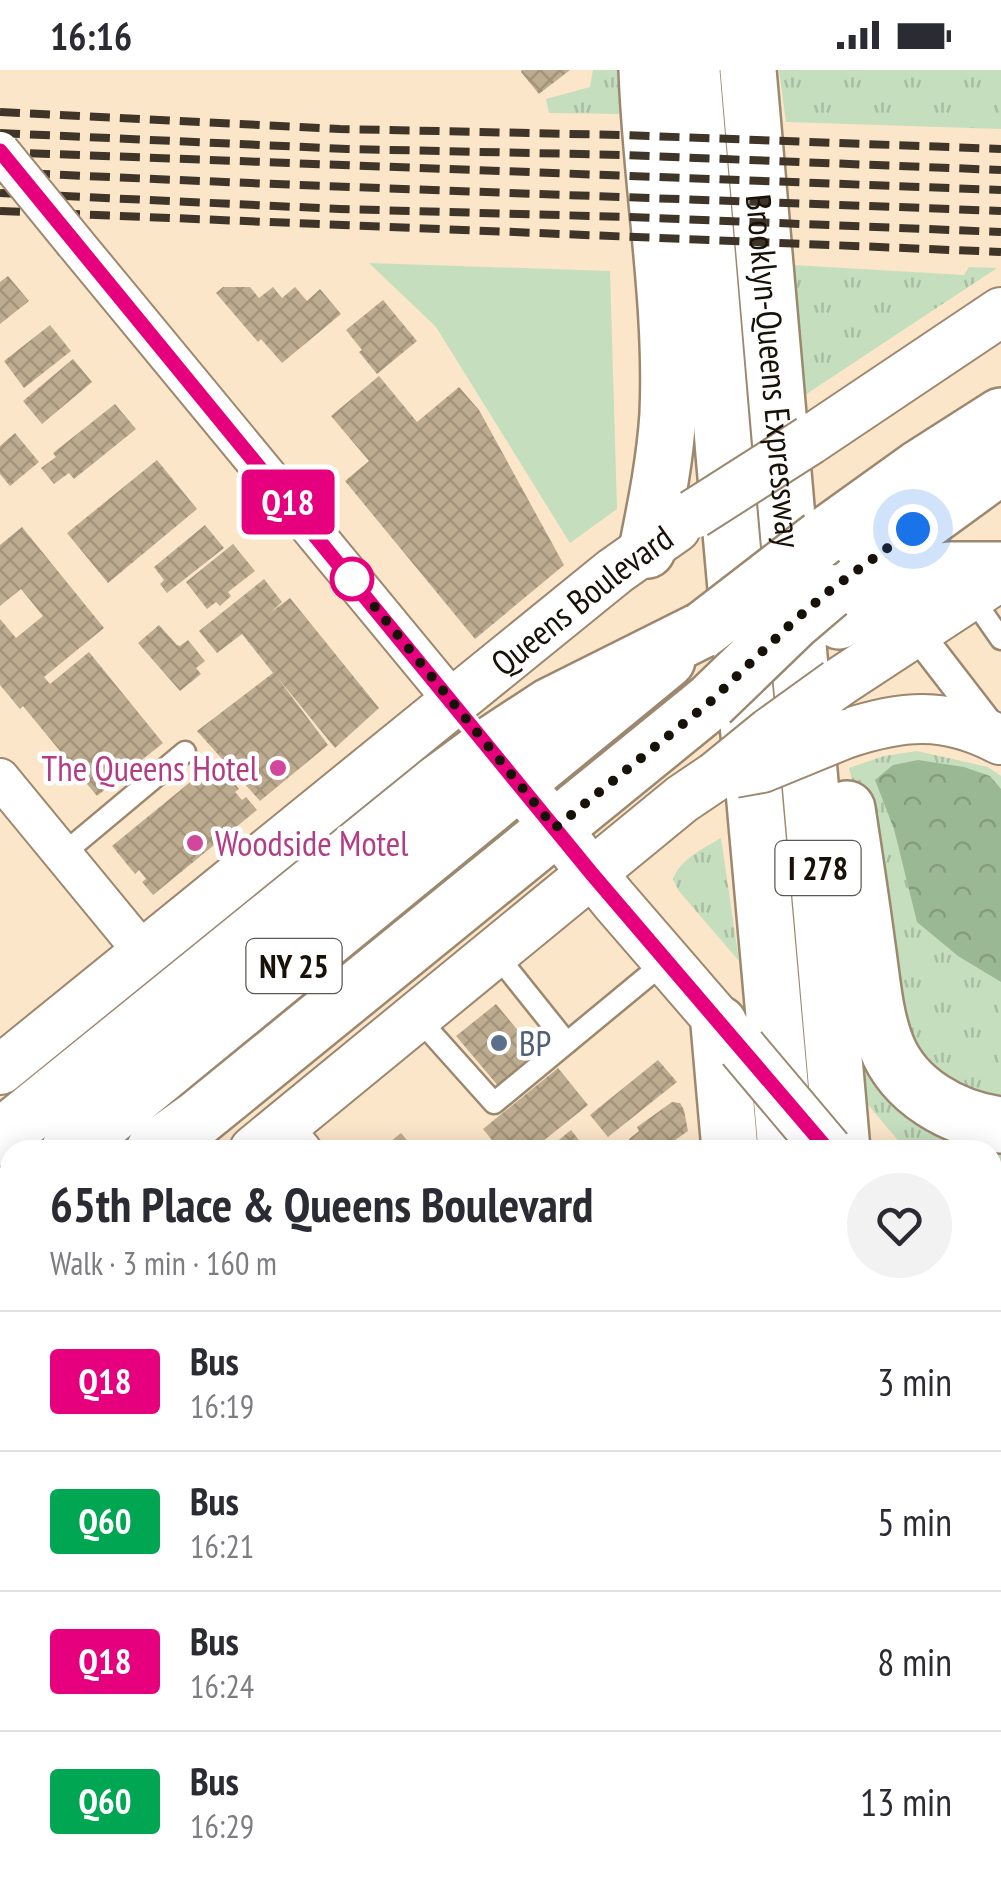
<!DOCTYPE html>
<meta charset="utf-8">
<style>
body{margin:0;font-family:"PT Sans Narrow",sans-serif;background:#f2f2f3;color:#2b2b33;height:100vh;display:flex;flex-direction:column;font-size:38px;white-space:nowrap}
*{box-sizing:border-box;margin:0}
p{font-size:32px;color:#7c7c81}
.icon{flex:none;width:55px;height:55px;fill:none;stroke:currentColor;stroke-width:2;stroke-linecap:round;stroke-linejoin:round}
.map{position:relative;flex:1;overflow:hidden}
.drawer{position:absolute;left:0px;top:1070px;width:1002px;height:750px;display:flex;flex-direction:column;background:#fff;border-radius:30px 30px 0 0;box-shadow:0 5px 25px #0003}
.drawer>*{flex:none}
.badge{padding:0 20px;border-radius:8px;font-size:35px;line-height:65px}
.you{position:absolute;width:50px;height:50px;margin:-25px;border:8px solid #fff;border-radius:50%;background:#1a73e8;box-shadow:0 0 0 15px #1a73e833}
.map>.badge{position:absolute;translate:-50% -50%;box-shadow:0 0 0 5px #fff}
.round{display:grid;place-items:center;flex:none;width:105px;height:105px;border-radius:52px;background:#f2f2f3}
.summary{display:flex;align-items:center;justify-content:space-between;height:170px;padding:0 50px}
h1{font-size:48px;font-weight:700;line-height:75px}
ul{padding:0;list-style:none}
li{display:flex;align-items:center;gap:30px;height:140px;padding:0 50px;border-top:2px solid #e1e1e2}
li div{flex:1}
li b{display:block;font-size:38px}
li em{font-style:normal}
li .badge{min-width:110px;font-weight:700;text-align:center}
.status{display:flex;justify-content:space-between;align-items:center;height:70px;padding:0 50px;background:#fff;direction:ltr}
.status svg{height:28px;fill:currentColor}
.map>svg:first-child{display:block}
.grass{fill:url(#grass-tufts)}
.forest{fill:url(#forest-crowns)}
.green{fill:#c5debe}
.building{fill:url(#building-cross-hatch)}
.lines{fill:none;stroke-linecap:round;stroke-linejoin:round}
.service-casing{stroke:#9c886f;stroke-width:25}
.pedestrian-casing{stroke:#9c886f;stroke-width:35}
.minor-casing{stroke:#9c886f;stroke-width:42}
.tertiary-casing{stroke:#9c886f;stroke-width:52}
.secondary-casing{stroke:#9c886f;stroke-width:60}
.primary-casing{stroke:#9c886f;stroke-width:60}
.motorway-casing{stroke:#9c886f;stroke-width:60}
.path{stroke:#b7a58f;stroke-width:6;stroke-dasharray:2.5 8;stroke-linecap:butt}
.service{stroke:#fff;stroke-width:20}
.pedestrian{stroke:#fff;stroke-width:30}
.minor{stroke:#fff;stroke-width:38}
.tertiary{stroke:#fff;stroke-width:48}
.secondary{stroke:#fff;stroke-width:55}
.primary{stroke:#fff;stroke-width:55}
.motorway{stroke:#fff;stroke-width:55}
.rail{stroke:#3e3528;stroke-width:8;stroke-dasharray:20 10;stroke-linecap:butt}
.minor-bridge-casing{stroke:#9c886f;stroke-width:42;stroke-linecap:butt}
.tertiary-bridge-casing{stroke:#9c886f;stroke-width:52;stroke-linecap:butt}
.primary-bridge-casing{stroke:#9c886f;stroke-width:60;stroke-linecap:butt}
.minor-bridge{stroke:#fff;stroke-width:38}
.tertiary-bridge{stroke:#fff;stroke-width:48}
.primary-bridge{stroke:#fff;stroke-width:55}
.line-casing{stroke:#fff;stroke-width:22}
.line{stroke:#e6007e;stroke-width:15}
.walk{stroke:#181107;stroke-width:10;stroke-dasharray:0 18}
.stop-dot{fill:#fff;stroke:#e6007e;stroke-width:5}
.hotel-dot{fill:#d1479c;stroke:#fff;stroke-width:4}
.service-dot{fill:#5c6f8a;stroke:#fff;stroke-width:4}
.labels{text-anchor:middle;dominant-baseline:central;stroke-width:9;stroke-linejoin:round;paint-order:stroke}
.shield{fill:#fff;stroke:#5d5851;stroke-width:2.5}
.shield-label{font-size:32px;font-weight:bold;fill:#181107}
.street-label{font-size:35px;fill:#181107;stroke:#fff}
.hotel-label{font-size:35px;fill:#b23c85;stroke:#fff;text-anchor:end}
.service-label{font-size:35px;fill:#4e5e75;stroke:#fff;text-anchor:start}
</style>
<div class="status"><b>16:16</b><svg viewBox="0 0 49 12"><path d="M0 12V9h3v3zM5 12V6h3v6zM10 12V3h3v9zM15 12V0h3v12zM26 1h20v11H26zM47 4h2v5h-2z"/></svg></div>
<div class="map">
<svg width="1001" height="1820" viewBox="0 0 1001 1820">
<defs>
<pattern id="grass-tufts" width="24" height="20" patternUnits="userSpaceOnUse" patternTransform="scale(2.5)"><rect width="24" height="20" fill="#c5debe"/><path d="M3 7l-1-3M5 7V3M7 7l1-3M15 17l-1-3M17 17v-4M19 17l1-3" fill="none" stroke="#a8bda2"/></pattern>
<pattern id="forest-crowns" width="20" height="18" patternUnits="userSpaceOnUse" patternTransform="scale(2.5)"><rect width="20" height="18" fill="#9bb894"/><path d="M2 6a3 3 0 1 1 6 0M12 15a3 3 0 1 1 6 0" fill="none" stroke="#859d7e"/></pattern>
<pattern id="building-cross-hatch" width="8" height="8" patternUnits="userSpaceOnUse" patternTransform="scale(2.5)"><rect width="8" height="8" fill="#beac90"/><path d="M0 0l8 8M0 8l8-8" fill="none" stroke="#a3937b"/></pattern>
</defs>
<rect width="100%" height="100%" fill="#fce6ca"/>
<path class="grass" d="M593 0H617L620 44 549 43 546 29 590 17Z
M779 0H1001V59L786 52Z
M793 195 964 205 969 197 997 198 805 325 796 249Z
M917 681 988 697 1001 706V1030L966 1024 918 993 900 952 891 855 849 698 884 686Z
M721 768 739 891 678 820 673 809C681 788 703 779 721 768Z
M851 936 1001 1073V1121L993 1123 992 1080H906L859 1024Z"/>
<path class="forest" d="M918 690 964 697 990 706 1001 719V912L958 886 917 852 894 759 875 710 893 695Z"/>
<path class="green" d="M369 193 610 201 617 439 570 473 436 257Z
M10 1727V1810H151L160 1820H0V1733Z"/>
<path class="building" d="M522 0H570L539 24 521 2Z
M8 206 29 231 0 254V212Z
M223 217H250L259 228 273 217 282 228 295 217 307 231 320 219 341 244 282 293 261 269 258 272 216 223Z
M383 230 417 271 377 304 359 282 362 280 346 260Z
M50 255 71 281 24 318 4 291Z
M73 289 92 312 42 354 23 331Z
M379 306 417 352 459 317 479 340 564 495 475 569 345 411 369 391 331 346Z
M115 334 136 359 74 409 69 403 54 414 41 398 56 387 53 383Z
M15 363 39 392 10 416 0 404V376Z
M157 390 197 439 108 513 67 463Z
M205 455 224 478 167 523 160 514 164 510 154 497Z
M22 457 104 558 44 607 50 614 89 582 163 673 97 726 23 636 20 639 0 615V549L16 568 43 546 21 519 0 536V475Z
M233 474 255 501 228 522 231 526 220 536 216 532 207 539 186 512Z
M264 509 282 532 271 542 290 528 379 638 335 678 277 607 328 675 260 731 197 661 273 603 242 564 217 583 199 561Z
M159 555 177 575 180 576 188 570 205 591 196 598 201 604 180 621 138 573Z
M216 691 239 719 235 722 242 730 246 727 257 740 153 825 142 812 146 809 139 800 135 804 112 776Z
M496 934 544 992 505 1024 456 966Z
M658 990 677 1012 608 1067 590 1045Z
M558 998 588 1035 532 1080H500L483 1059Z
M672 1032 680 1033 684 1040 688 1061 661 1080H637L629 1069 639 1061 637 1057Z
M571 1060 587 1080H551L549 1078Z
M401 1063 415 1080H380Z
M8 1469 10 1472V1569L0 1575V1471L2 1474Z
M10 1626V1717L0 1724V1632Z
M279 1810H316L305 1820H288Z
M317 1810H357L347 1820H308Z
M537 1810H589L580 1820H548Z
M605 1810H634L632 1820H595Z"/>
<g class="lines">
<g class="service-casing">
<path id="service" d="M971 526 1001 569
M63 784 185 682
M495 883 567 973
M417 947 494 1033 666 891"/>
</g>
<g class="pedestrian-casing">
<path id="pedestrian" d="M916 562 994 663"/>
</g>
<g class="minor-casing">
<path id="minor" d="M75 173 454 632
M0 708 144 883
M282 1057 302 1080
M0 1398 10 1408
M431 1810 441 1820
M978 1810 989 1820"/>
</g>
<g class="tertiary-casing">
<g id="tertiary">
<path d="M810 370 1001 242"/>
<path d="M838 613 1001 506"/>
<path d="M845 664C902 645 945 641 1000 670"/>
<path d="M494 682 614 830 742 978"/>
<path id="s1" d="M0 1000 615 501 676 458"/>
<path d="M254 1080 682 729 716 706"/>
<path d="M992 1268 1001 1277"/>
<path d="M0 1288 10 1280"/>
</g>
</g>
<g class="secondary-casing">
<path id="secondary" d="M719 954 730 1080
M992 1352 1001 1334
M670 1820 673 1810
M925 1820 927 1810"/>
</g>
<g class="primary-casing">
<path id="primary" d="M822 468 918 399 1001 346
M828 522 1001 396
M839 551 914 509 949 500H1001
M69 1080 667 590
M154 1080 196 1050 710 632
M0 1136 10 1128
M0 1198 10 1190"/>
</g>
<g class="motorway-casing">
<g id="motorway">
<path d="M692 0 724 384 786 1080"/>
<path id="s2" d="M748 0 842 1080"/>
<path d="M647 480C656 435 665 391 668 344 673 231 651 114 647 0"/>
<path d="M847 739C854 785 861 830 867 876 872 909 874 944 886 975 904 1022 954 1049 1001 1055"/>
<path d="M0 1068 436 715 489 676 550 636 704 559"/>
<path d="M721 1820 724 1810"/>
<path d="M769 1820 770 1810"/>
<path d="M831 1820 833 1810"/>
<path d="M887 1820 888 1810"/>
</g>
</g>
<path class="path" d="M74 1820 91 1810"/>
<use href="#service" class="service"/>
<use href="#pedestrian" class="pedestrian"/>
<use href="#minor" class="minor"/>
<use href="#tertiary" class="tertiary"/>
<use href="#secondary" class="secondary"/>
<use href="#primary" class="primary"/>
<use href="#motorway" class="motorway"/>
<path class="rail" d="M0 42 340 59 622 65 1001 79
M0 63 347 79 623 85 1001 100
M0 82 1001 120
M0 102C334 118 667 128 1001 141
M0 123 340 139 628 147 1001 162
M0 141 1001 182"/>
<g class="minor-bridge-casing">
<path id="minor-bridge" d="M0 81 75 173"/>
</g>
<g class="tertiary-bridge-casing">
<path id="tertiary-bridge" d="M694 444 810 370
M734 703 762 698 845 664
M716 706 770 662 838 613
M742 978 828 1080"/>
</g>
<g class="primary-bridge-casing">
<path id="primary-bridge" d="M704 559 822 468
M710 632 794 551 828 522"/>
</g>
<use href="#minor-bridge" class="minor-bridge"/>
<use href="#tertiary-bridge" class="tertiary-bridge"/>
<use href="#primary-bridge" class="primary-bridge"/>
</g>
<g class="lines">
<g class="line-casing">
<path id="line" d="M0 81 592 804 828 1080"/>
</g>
<use href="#line" class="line"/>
<path class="walk" d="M352 509 555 758 710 632 794 551 828 522 913 459"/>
</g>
<circle class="stop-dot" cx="352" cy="509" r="20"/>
<g class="hotel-dot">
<circle cx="278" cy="698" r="10"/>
<circle cx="195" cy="773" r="10"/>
</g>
<circle class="service-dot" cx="499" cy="973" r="10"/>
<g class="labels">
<g class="shield">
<rect x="775.5" y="771" width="85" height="54" rx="8"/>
<rect x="246.5" y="869" width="95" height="54" rx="8"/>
</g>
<g class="shield-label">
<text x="818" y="798">I 278</text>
<text x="294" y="896">NY 25</text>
</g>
<g class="street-label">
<text stroke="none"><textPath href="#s2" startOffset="302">Brooklyn-Queens Expressway</textPath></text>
<text stroke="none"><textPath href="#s1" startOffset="748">Queens Boulevard</textPath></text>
</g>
<g class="hotel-label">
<text x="258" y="698">The Queens Hotel</text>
<text x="215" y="773" text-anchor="start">Woodside Motel</text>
</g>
<g class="service-label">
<text x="519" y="973">BP</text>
</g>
</g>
</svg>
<div class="you" style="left:913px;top:459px"></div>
<b class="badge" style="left:288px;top:432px;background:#e6007e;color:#fff">Q18</b>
<section class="drawer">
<div class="summary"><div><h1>65th Place &amp; Queens Boulevard</h1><p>Walk · 3 min · 160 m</p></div><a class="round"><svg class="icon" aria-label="heart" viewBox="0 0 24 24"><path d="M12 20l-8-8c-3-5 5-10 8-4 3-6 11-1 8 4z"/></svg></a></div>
<ul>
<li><span class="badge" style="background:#e6007e;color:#fff">Q18</span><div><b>Bus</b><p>16:19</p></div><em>3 min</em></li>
<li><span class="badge" style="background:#00a651;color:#fff">Q60</span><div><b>Bus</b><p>16:21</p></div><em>5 min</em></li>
<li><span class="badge" style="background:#e6007e;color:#fff">Q18</span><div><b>Bus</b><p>16:24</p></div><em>8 min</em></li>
<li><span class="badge" style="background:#00a651;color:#fff">Q60</span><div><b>Bus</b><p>16:29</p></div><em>13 min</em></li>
</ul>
</section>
</div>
